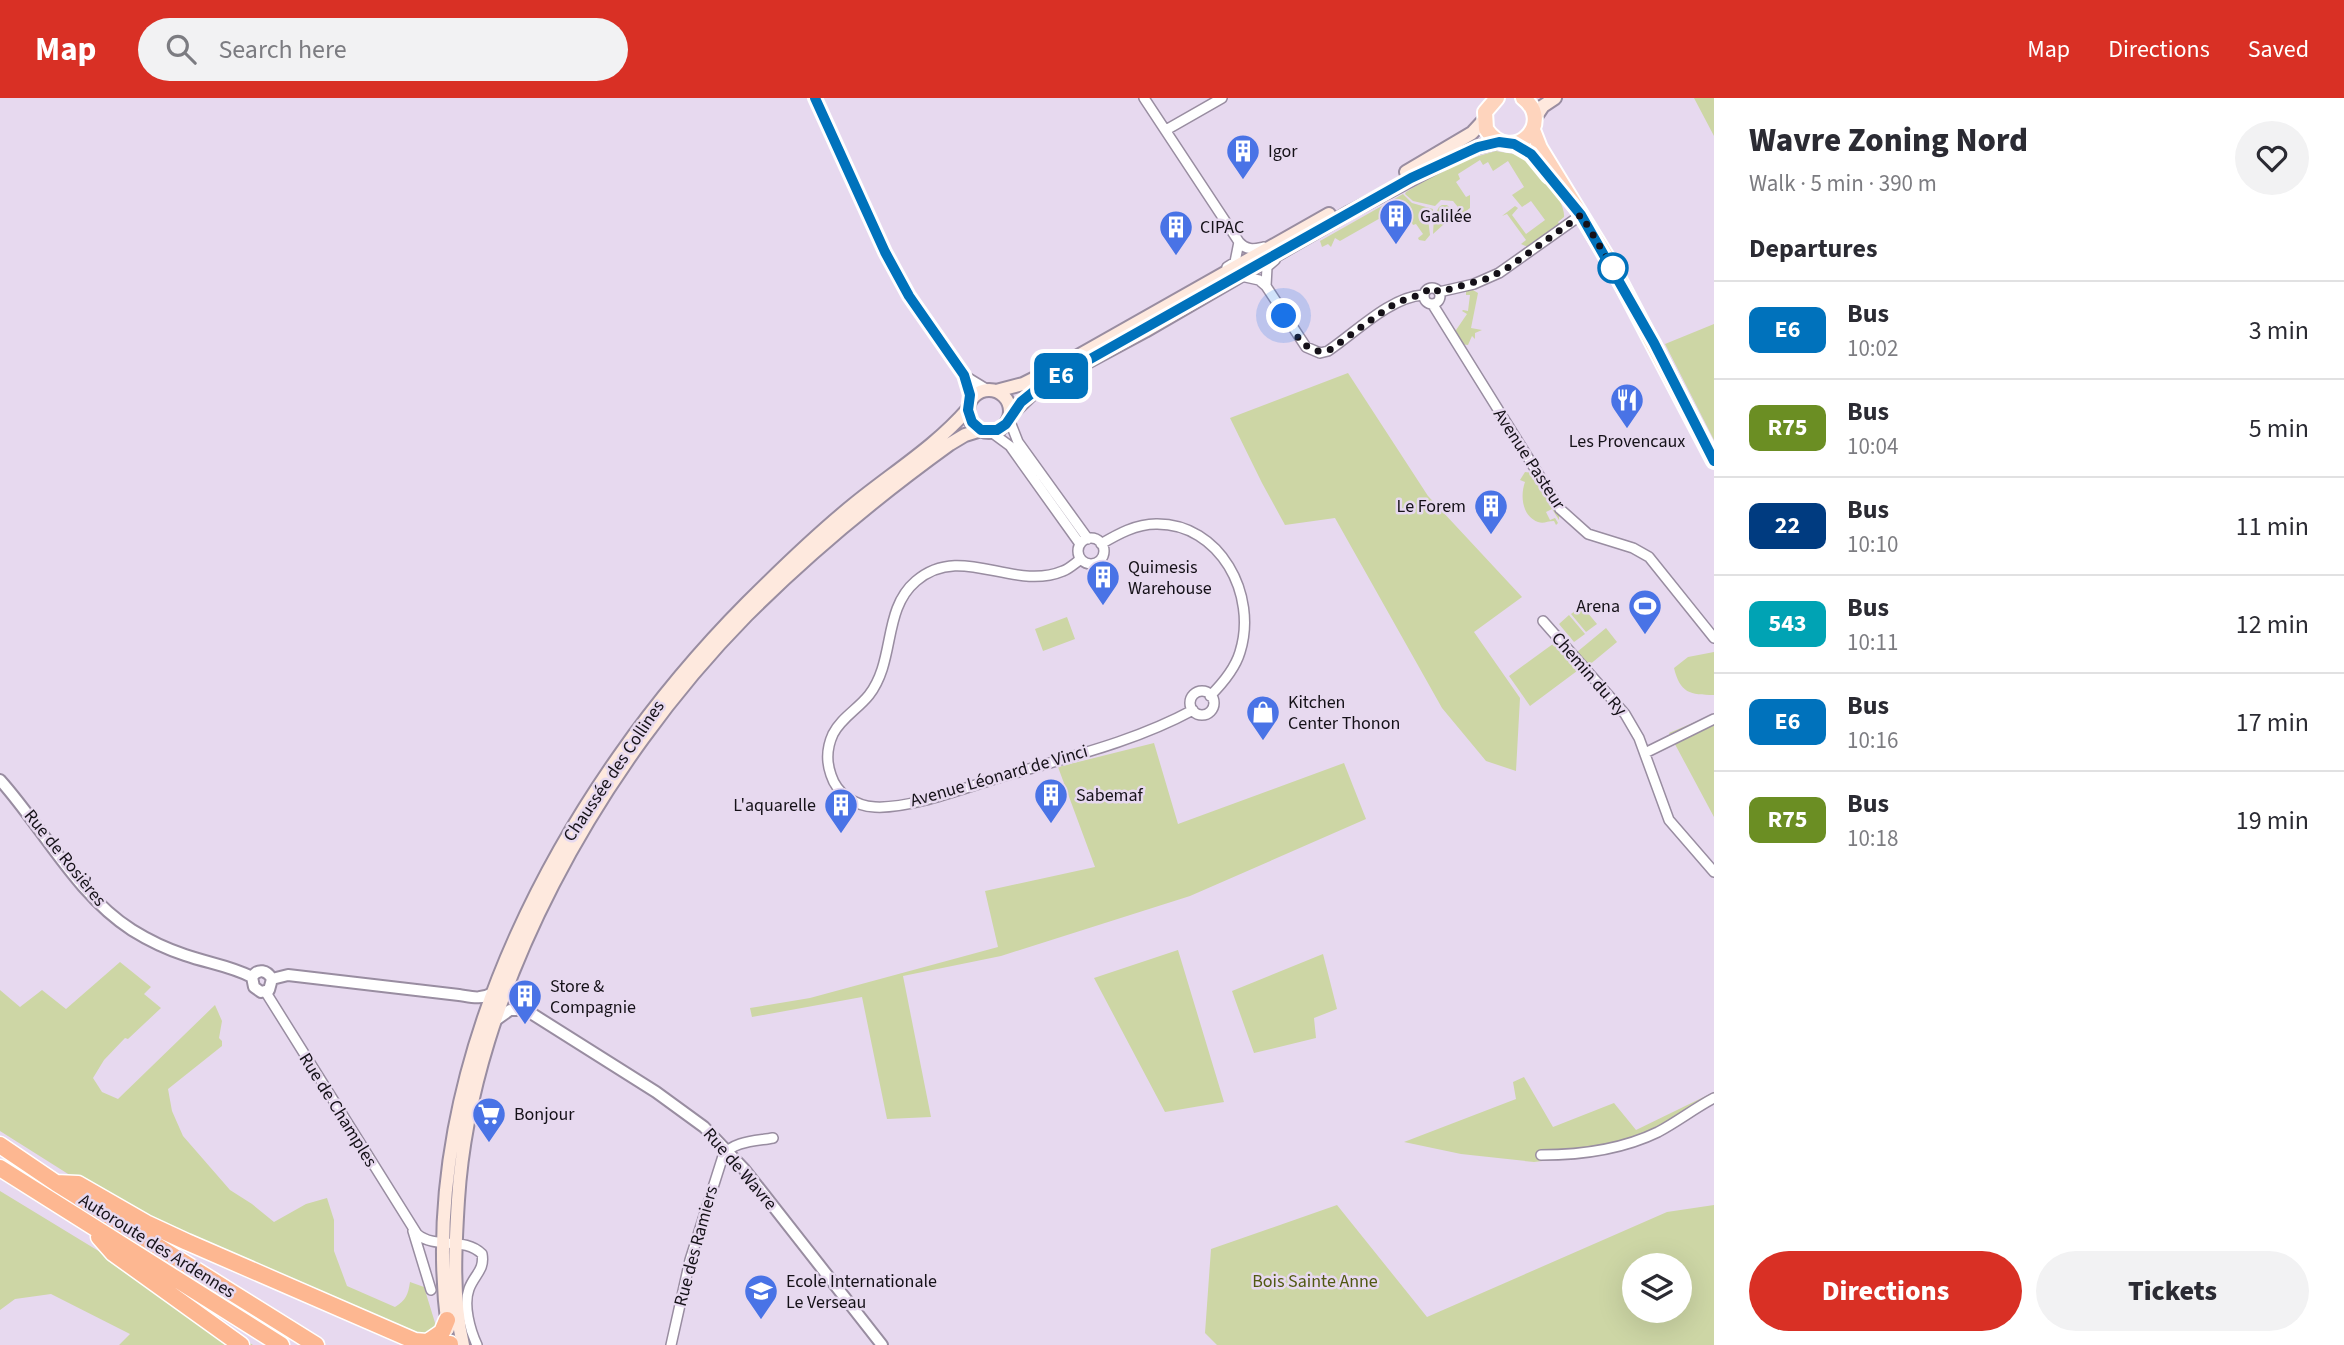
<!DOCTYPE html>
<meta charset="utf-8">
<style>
body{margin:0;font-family:"Source Sans 3",sans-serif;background:#f2f2f3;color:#2b2b33;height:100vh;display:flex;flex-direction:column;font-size:26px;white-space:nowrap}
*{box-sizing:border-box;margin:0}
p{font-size:23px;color:#7c7c81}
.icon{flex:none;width:38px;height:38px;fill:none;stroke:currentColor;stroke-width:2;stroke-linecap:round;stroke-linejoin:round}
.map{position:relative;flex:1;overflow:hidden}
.side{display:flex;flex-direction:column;background:#fff;width:630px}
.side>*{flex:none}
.badge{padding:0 14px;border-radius:10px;font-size:24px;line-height:46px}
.tools{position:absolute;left:1622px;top:1155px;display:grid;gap:14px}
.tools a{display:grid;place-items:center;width:70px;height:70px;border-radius:50%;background:#fff;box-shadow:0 7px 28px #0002;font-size:35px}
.you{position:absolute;width:35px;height:35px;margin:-18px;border:5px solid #fff;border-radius:50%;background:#1a73e8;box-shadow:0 0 0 10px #1a73e833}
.map>.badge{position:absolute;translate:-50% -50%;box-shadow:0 0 0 4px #fff}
h2{padding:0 35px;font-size:26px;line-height:63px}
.round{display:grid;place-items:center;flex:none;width:74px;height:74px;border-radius:37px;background:#f2f2f3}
.overview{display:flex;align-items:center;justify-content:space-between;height:119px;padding:0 35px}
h1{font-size:33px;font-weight:800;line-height:52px}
.primary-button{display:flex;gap:14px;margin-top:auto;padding:14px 35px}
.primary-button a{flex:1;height:80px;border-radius:42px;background:#d93025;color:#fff;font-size:28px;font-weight:800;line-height:80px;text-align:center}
.primary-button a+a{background:#f2f2f3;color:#2b2b33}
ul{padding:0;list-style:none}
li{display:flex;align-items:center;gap:21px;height:98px;padding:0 35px;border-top:2px solid #e1e1e2}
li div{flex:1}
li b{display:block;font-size:26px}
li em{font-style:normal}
li .badge{min-width:77px;font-weight:700;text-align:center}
header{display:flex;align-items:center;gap:42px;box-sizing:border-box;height:98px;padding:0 35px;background:#d93025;color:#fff}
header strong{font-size:33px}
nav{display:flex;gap:38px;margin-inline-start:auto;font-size:24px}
.search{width:490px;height:63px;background:#f2f2f3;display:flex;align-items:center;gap:18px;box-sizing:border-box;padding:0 24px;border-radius:38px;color:#7c7c81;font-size:26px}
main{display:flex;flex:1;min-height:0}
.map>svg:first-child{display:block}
.green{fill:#cdd6a5;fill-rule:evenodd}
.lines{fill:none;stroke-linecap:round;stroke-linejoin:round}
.minor-casing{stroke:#998da1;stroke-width:12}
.tertiary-casing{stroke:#998da1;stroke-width:14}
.secondary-casing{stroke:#998da1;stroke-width:16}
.primary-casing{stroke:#fff;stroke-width:18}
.motorway-casing{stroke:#fff;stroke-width:19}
.minor{stroke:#fff;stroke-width:9}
.tertiary{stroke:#fff;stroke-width:10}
.secondary{stroke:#fee9de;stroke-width:12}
.primary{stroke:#fed4bd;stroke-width:14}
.motorway{stroke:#fdb791;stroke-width:16}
.line-casing{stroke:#fff;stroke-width:16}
.line{stroke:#0072bc;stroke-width:10}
.walk{stroke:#151118;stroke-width:7;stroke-dasharray:0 12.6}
.stop-dot{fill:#fff;stroke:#0072bc;stroke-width:3.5}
.labels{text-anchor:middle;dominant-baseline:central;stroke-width:5;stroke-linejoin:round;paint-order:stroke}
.poi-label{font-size:18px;fill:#151118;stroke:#e7d9ef;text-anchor:start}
.street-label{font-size:18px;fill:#151118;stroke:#e7d9ef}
.park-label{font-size:18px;fill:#515912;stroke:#e7d9ef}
</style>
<header>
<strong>Map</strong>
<div class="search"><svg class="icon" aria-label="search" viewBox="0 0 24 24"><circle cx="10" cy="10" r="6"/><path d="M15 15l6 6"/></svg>Search here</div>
<nav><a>Map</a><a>Directions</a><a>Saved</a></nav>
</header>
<main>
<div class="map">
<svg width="1714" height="1247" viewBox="0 0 1714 1247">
<rect width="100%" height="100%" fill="#e7d9ef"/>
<path class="green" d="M1694 0H1714V38Z
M1496 53C1505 55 1516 55 1523 60 1537 69 1566 102 1564 119L1558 124 1560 127 1528 149 1521 146 1526 142 1507 116 1502 118 1515 108 1518 110 1512 117 1526 136 1545 122 1531 103 1522 109 1512 97 1524 89 1508 63 1493 73 1488 64 1483 67 1480 62 1458 76 1460 81 1456 84 1466 99 1470 97V110L1461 117 1462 114 1453 103 1441 102 1435 108 1413 103 1405 96 1406 94 1455 65Z
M1403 96 1412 105 1433 111 1432 117 1428 121 1430 137 1425 143 1419 142 1418 140 1423 136 1416 126 1413 127 1410 121 1413 119 1405 106 1340 143 1335 140 1331 149 1328 146 1322 149 1320 143Z
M1442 107H1447L1454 114V117L1433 136 1434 118 1439 109Z
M1466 193 1473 192 1478 195 1471 230 1482 232 1475 235V241L1472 238 1468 247 1460 246 1454 235 1467 216 1462 213 1463 212 1468 213 1470 197H1466Z
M1714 226V342L1665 246Z
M1348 275 1428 398 1522 499 1474 534 1520 600 1516 673 1486 663 1442 610 1335 420 1285 427 1262 385 1230 320Z
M1525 374 1533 375 1559 417V422L1552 411 1546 414 1550 422 1555 420 1558 425 1556 427 1554 423C1547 423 1544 426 1538 424 1522 418 1520 398 1525 384L1520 382Z
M1582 508 1597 526 1586 534 1571 516Z
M1569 517 1585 536 1574 544 1559 526Z
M1067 519 1075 541 1043 553 1035 531Z
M1606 530 1617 544 1588 568 1577 554Z
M1557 543 1581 570 1530 608 1509 578Z
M1714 554V597C1690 597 1680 595 1674 570L1688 559Z
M1714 616V719L1669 635Z
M1154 645 1178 726 1344 665 1366 721 1190 798 1001 858 903 878 931 1019 887 1021 862 899 752 919 750 910 810 900 998 849 985 793 1095 769 1058 669Z
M1178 852 1224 1004 1165 1014 1094 880Z
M1323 856 1337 911 1314 920 1316 940 1254 955 1232 893Z
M120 864 151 889 144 896 161 910 128 941 125 940 104 962 93 980 102 994 118 1001 215 907 222 923 219 940 222 943V948L168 991 172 1013 183 1038 230 1092 252 1106 274 1124 306 1106 327 1100 334 1122V1153L347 1188 395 1209C406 1202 408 1197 410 1184L424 1189 436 1228 427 1235H414L222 1155 103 1098 0 1033V892L20 909 42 892 66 911Z
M1524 979 1553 1029 1614 1005 1636 1032 1714 994V1006L1663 1034 1611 1055 1534 1064 1461 1056 1404 1044 1516 1001 1513 984Z
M0 1093 253 1247H119L130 1236 51 1196 15 1201 0 1212Z
M1337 1107 1427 1219 1667 1114 1714 1107V1247H1217L1205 1235 1211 1151ZM1634 1167H1680V1213H1634Z"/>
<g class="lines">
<g class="minor-casing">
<path id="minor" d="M815 0 885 154 909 198 964 277 968 287 971 303
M1144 0 1239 144C1247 153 1254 151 1264 149
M1166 32 1222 0
M1227 169 1235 164 1239 144
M1241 178 1259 182 1266 188 1306 249 1320 255 1328 253C1355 235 1390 199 1423 197
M1266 188 1267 169 1275 162
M1424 198a8 8 0 1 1 16 0a8 8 0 1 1-16 0Z
M1439 194 1474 186 1499 175 1581 117
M1433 207 1560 411 1588 436 1633 450 1649 459 1714 540
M965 278 988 292
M1009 321 1018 344 1088 441
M991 334 1010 348 1080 446
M1078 453a13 13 0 1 1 26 0a13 13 0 1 1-26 0Z
M1101 446C1118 436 1136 426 1156 426 1220 425 1258 497 1240 554 1235 571 1223 585 1210 598
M1081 461C1075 465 1069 471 1063 473 1013 494 961 444 916 483 882 512 896 562 869 597 858 611 841 620 833 636 827 649 826 663 831 677 837 696 855 708 875 709 910 711 964 690 998 680 1064 660 1132 645 1193 612
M1543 523 1625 616 1639 640 1669 722 1714 774
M1190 605a12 12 0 1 1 24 0a12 12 0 1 1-24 0Z
M1645 655 1714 621
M265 893 417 1136C436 1152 464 1138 482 1156 485 1172 474 1177 469 1191 463 1207 470 1232 477 1247
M1541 1057C1582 1057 1621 1052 1658 1034 1677 1024 1695 1010 1714 1000
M413 1133 431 1192
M671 1247 690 1162 723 1058C732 1043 757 1043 773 1040"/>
</g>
<g class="tertiary-casing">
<path id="tertiary" d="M0 682C44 731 76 796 132 832 148 842 167 851 185 857 208 865 231 868 252 879
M252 879 254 889 261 894 269 892 272 881
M252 879C258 870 267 872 272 881
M272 881 288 877 459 897C472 899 480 902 493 895
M508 885 514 901 526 912 656 994 704 1029 744 1071 882 1247
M496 922 510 912H526"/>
</g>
<g class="secondary-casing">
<path id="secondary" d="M1535 20 1543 8 1555 0
M1406 74 1472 35 1484 22
M968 313a21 21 0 1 1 42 0a21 21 0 1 1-42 0Z
M996 293 1023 286 1071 262 1329 116
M1010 317 1037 291 1145 233 1350 114 1452 60 1478 49 1499 44
M448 1231C413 967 566 687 747 505 781 471 816 437 853 407 892 375 935 349 968 311
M463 1247C452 1199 455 1150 458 1102 471 893 602 664 747 517 810 454 878 398 950 346L965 337 981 332"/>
</g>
<g class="primary-casing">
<path id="primary" d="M1497 0 1485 14 1486 31C1512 69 1556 25 1523 0
M1533 32 1540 50 1610 164 1714 363
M1514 46 1531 56 1549 78"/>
</g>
<g class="motorway-casing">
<path id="motorway" d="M0 1047 56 1085 316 1247
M0 1070 281 1247
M56 1085 78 1086 146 1125 187 1144 415 1243 450 1246
M99 1139 113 1155 241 1247
M426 1245 442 1234 447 1222"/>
</g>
<use href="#minor" class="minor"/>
<use href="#tertiary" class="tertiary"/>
<use href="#secondary" class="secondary"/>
<use href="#primary" class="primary"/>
<use href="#motorway" class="motorway"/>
</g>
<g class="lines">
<g class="line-casing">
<path id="line" d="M815 0 885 154 909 198 964 277 970 297 968 312 972 324 981 332H997L1006 326 1021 304 1037 291 1411 80 1478 49 1499 44 1514 46 1531 56 1581 117 1654 245 1714 363"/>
</g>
<use href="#line" class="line"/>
<path class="walk" d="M1284 218C1295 235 1305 257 1328 253 1350 238 1371 221 1393 207 1405 200 1419 199 1429 191L1434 190 1439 194 1489 180 1509 169 1581 117 1613 170"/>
</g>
<defs>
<g id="building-pin" transform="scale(1.75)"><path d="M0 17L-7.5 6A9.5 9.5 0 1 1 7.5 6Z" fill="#4973e6" stroke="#e7d9ef"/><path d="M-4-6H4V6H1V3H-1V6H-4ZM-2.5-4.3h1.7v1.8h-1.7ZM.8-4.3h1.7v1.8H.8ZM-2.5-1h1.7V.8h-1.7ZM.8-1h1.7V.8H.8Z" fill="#fff"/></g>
<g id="restaurant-pin" transform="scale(1.75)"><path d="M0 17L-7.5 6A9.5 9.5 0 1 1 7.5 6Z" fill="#4973e6" stroke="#e7d9ef"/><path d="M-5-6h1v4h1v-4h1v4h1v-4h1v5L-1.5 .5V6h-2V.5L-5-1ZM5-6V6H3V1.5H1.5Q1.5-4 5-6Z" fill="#fff"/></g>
<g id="stadium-pin" transform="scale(1.75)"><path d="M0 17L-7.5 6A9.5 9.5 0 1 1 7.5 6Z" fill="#4973e6" stroke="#e7d9ef"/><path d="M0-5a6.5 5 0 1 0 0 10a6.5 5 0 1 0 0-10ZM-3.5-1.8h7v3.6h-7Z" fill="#fff"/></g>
<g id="shop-pin" transform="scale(1.75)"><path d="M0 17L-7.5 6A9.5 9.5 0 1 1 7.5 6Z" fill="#4973e6" stroke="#e7d9ef"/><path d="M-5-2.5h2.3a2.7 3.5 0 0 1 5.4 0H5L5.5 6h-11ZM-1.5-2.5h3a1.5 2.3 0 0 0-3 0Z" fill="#fff"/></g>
<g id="supermarket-pin" transform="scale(1.75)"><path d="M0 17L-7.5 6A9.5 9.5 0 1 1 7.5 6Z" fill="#4973e6" stroke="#e7d9ef"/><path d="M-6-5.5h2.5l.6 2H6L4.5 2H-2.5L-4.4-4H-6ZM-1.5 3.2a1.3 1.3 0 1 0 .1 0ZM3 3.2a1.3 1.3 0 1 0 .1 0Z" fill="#fff"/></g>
<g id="school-pin" transform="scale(1.75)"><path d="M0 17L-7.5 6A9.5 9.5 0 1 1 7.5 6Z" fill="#4973e6" stroke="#e7d9ef"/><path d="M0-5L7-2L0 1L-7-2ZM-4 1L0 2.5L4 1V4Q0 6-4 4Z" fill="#fff"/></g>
</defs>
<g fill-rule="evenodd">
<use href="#building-pin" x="1243" y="53"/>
<use href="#building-pin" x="1396" y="118"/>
<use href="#building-pin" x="1176" y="129"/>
<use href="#restaurant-pin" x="1627" y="302"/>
<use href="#building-pin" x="1491" y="408"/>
<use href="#building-pin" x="1103" y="479"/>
<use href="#stadium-pin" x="1645" y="508"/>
<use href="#shop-pin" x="1263" y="614"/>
<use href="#building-pin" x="1051" y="697"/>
<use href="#building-pin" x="841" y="707"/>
<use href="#building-pin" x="525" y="898"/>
<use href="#supermarket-pin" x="489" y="1016"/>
<use href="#school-pin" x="761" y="1193"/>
</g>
<circle class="stop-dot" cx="1613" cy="170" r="14"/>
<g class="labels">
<g class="poi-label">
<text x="1268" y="53">Igor</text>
<text x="1420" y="118">Galilée</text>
<text x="1200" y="129">CIPAC</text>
<text x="1627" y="343" text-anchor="middle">Les Provencaux</text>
<text x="1466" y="408" text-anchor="end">Le Forem</text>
<text x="1128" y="469">Quimesis<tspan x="1128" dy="21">Warehouse</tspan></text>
<text x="1620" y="508" text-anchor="end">Arena</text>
<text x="1288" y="604">Kitchen<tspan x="1288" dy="21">Center Thonon</tspan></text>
<text x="1076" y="697">Sabemaf</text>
<text x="816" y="707" text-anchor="end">L'aquarelle</text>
<text x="550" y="888">Store &amp;<tspan x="550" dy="21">Compagnie</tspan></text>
<text x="514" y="1016">Bonjour</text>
<text x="786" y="1183">Ecole Internationale<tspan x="786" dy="21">Le Verseau</tspan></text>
</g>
<g class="street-label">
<text transform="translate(1529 361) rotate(57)">Avenue Pasteur</text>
<text transform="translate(1589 576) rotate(49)">Chemin du Ry</text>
<text transform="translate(614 673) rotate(-56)">Chaussée des Collines</text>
<text transform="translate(999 678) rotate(-16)">Avenue Léonard de Vinci</text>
<text transform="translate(65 760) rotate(51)">Rue de Rosières</text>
<text transform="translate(338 1012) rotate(58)">Rue de Champles</text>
<text transform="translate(740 1071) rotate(49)">Rue de Wavre</text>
<text transform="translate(157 1148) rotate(32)">Autoroute des Ardennes</text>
<text transform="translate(696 1148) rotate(-75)">Rue des Ramiers</text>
</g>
<g class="park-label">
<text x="1315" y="1183">Bois Sainte Anne</text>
</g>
</g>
</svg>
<div class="tools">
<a><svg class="icon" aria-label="layers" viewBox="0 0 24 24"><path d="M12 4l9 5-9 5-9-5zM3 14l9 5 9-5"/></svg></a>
</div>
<div class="you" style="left:1284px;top:218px"></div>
<b class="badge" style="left:1061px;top:278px;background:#0072bc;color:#fff">E6</b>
</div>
<section class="side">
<div class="overview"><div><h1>Wavre Zoning Nord</h1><p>Walk · 5 min · 390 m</p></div><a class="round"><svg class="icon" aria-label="heart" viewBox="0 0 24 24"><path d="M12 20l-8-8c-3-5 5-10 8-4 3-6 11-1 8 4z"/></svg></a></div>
<h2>Departures</h2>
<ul>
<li><span class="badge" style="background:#0072bc;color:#fff">E6</span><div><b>Bus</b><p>10:02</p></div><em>3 min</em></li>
<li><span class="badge" style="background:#6b8e23;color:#fff">R75</span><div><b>Bus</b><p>10:04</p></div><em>5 min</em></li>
<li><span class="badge" style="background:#003b80;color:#fff">22</span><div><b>Bus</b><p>10:10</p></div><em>11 min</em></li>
<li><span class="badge" style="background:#00a3b4;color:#fff">543</span><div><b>Bus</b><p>10:11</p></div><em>12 min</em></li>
<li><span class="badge" style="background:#0072bc;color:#fff">E6</span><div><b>Bus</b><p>10:16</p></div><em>17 min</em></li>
<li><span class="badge" style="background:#6b8e23;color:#fff">R75</span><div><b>Bus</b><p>10:18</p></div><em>19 min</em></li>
</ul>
<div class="primary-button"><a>Directions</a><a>Tickets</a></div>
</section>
</main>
